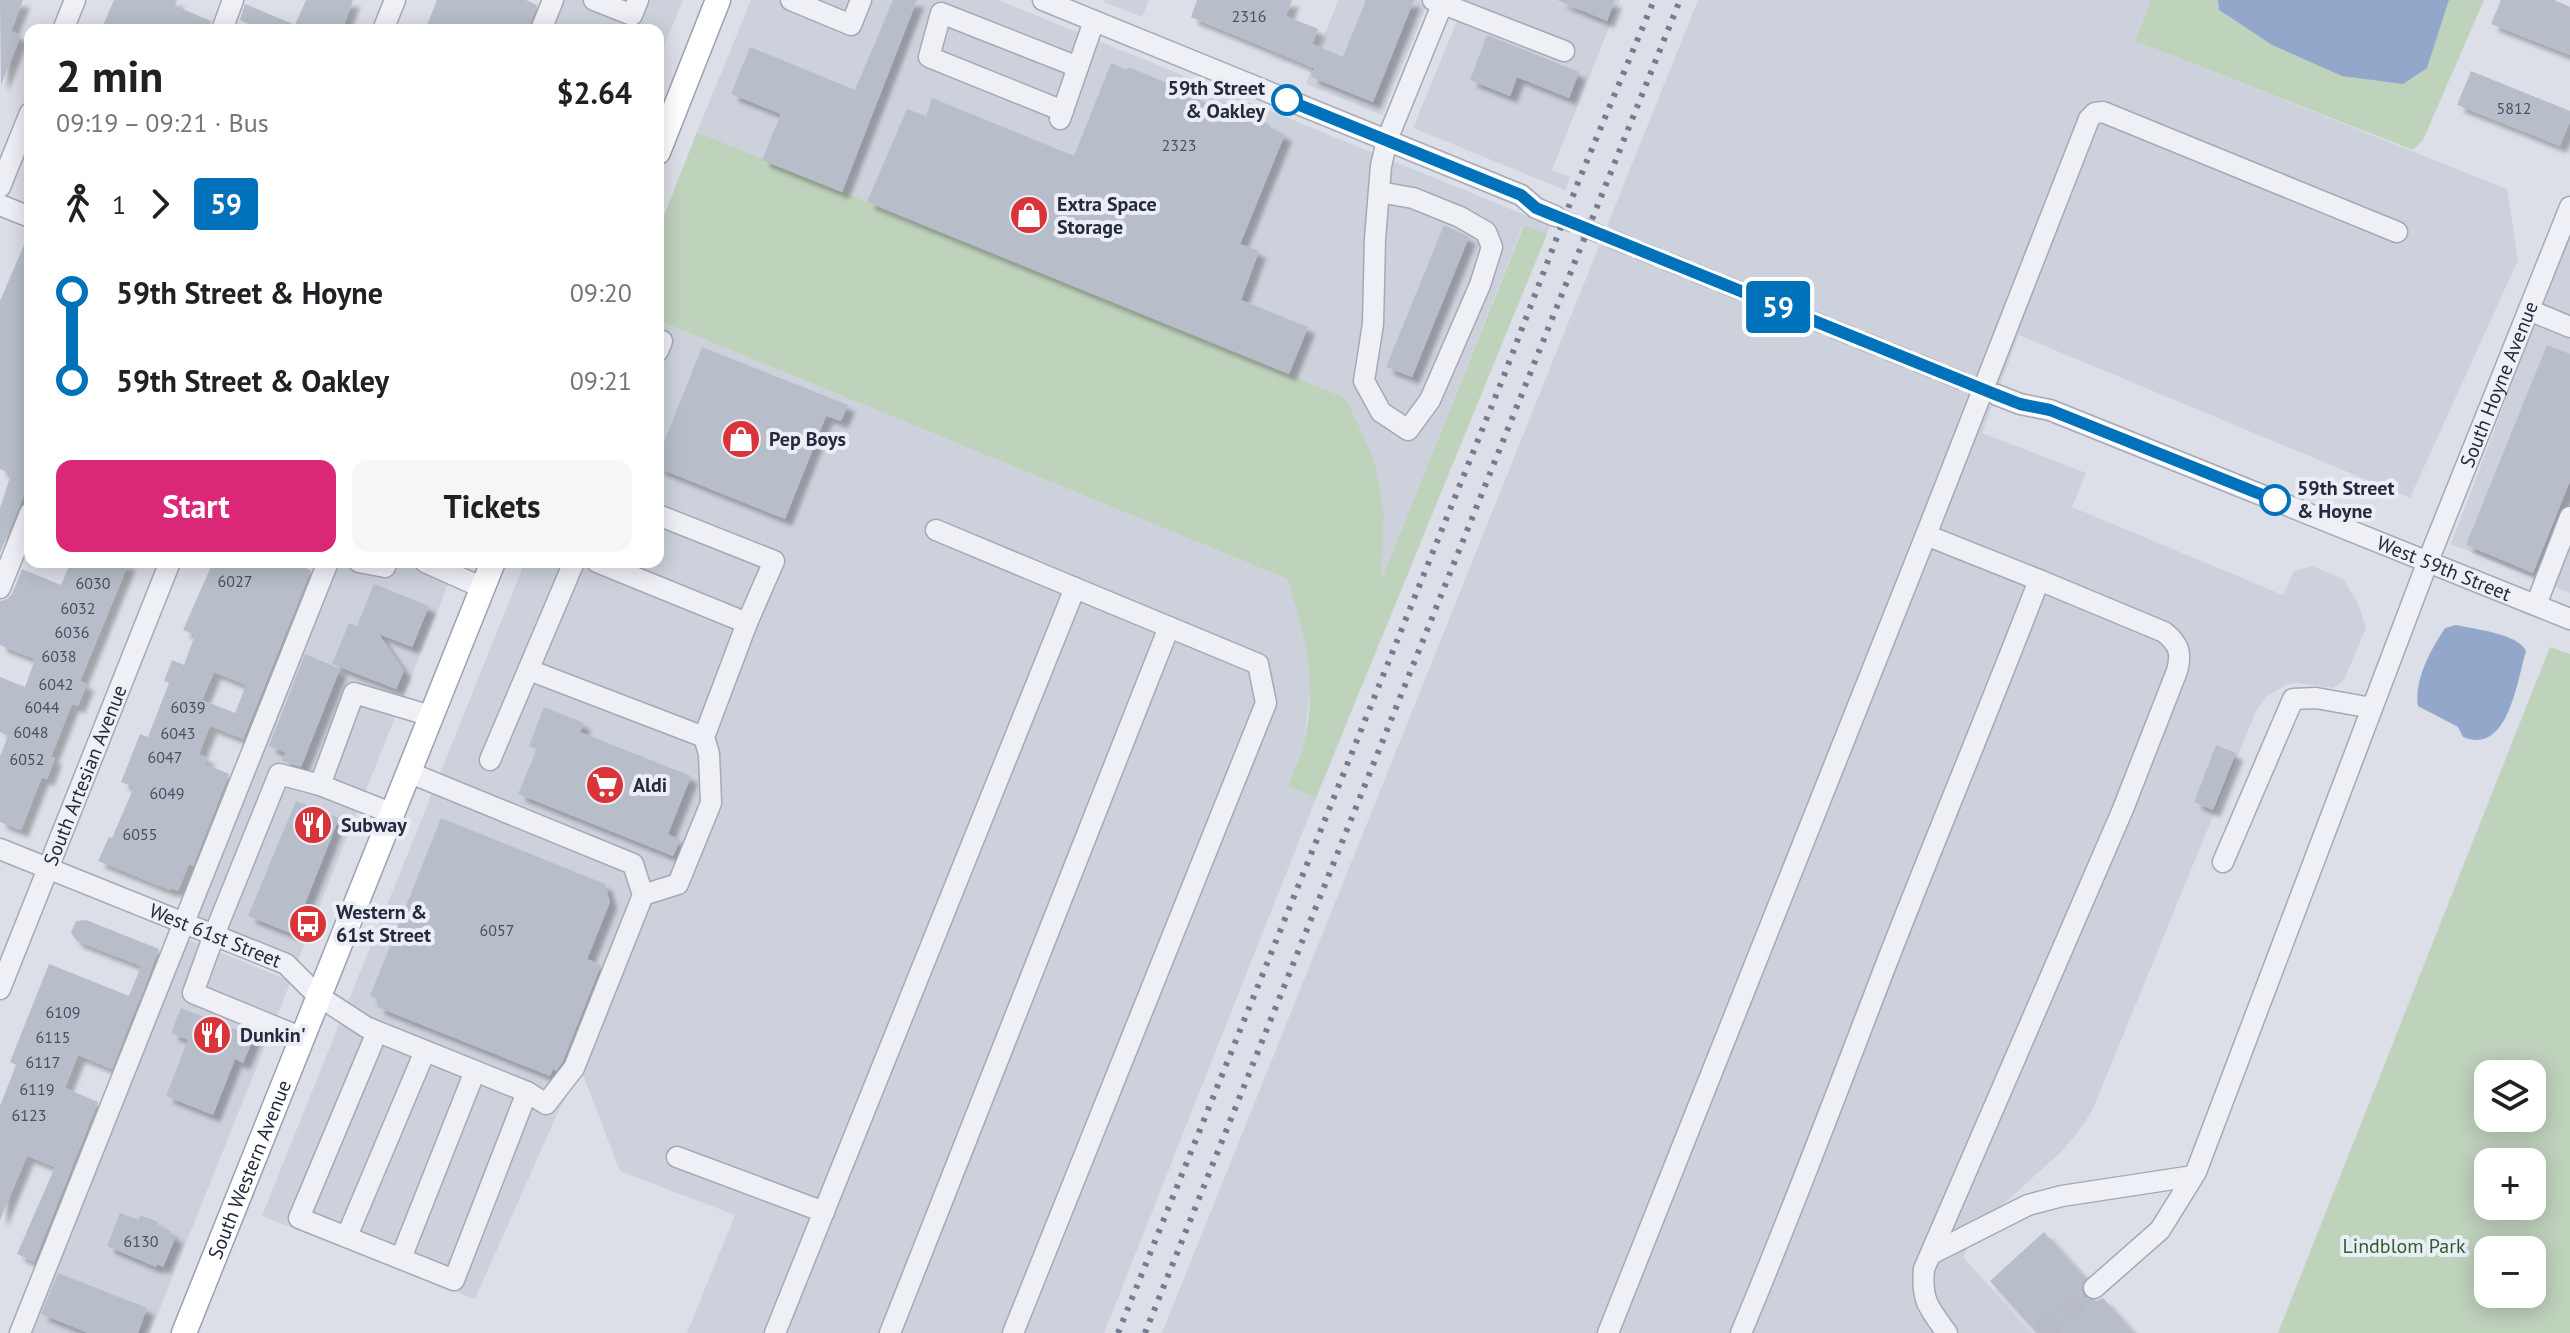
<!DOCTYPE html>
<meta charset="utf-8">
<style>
body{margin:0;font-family:"PT Sans",sans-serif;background:#f6f6f6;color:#202124;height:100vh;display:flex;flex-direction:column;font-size:30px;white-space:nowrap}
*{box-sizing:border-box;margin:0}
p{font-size:26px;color:#757577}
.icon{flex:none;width:44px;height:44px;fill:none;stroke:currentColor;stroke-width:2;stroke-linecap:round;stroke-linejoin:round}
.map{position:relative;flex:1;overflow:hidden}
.drawer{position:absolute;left:24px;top:24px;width:640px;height:544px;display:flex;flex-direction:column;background:#fff;border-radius:16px;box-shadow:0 4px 20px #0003}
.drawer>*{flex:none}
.badge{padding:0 16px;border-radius:6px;font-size:28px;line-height:52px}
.tools{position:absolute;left:2474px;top:1060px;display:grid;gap:16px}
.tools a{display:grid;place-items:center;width:72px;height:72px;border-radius:16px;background:#fff;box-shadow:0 4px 20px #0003;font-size:40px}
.map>.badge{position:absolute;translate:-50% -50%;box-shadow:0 0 0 4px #fff}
.legs{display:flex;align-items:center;gap:12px;height:88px;padding:0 32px;font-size:26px}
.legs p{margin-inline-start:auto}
.summary{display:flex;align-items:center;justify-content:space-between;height:136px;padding:0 32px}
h1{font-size:44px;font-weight:700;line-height:60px}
.button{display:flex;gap:16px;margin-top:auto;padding:16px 32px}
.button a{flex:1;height:92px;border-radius:16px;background:#db2777;color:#fff;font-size:32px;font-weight:700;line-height:92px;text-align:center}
.button a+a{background:#f6f6f6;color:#202124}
ul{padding:0 32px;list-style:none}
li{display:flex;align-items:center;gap:28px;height:88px;font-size:30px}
li i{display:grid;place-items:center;width:12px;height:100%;margin:0 10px;background:currentColor}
li i::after{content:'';width:20px;height:20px;margin:-10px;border:6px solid;border-radius:50%;background:#fff}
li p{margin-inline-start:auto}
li:first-child i{background:linear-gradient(#0000 50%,currentColor 0)}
li:last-child i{background:linear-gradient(currentColor 50%,#0000 0)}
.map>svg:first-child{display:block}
.built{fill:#cdd1dc}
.green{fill:#bfd2bc;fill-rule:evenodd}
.water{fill:#93a7cb}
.building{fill:#b8bdca;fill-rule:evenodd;filter:url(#shadow)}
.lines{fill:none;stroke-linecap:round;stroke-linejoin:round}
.minor-tunnel{stroke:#b7bbc5;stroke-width:20;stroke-dasharray:20 10;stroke-linecap:butt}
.minor-casing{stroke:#a5a9b5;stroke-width:23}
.major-casing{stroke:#9aa1b4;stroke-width:27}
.minor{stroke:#eef0f5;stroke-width:20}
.major{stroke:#fff;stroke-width:24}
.rail{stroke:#747c92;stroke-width:6;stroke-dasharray:4 8;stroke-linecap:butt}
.line-1-casing{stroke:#fff;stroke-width:18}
.line-1{stroke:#0072bc;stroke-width:12}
.stop-1-dot{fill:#fff;stroke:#0072bc;stroke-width:4}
.labels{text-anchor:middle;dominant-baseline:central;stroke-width:8;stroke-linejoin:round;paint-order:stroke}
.number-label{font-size:16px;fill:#495062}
.stop-label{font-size:20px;font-weight:bold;fill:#242b3f;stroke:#ebeef5;text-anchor:end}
.poi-label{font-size:20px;font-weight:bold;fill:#242b3f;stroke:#ebeef5;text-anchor:start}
.street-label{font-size:20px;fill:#242b3f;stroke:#ebeef5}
.park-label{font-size:20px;fill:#335b31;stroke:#ebeef5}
</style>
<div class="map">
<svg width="2570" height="1333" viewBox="0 0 2570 1333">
<defs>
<filter id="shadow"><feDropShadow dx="7" dy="7" stdDeviation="2" flood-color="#0004"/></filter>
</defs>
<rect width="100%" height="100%" fill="#dcdfe7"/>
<path class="built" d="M553 0H683L658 62V30H541Z
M751 0H998L1550 225 1547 234 1523 225 1380 584 1384 512 1374 459 1346 398 697 132Z
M1105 0H1149L1142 17 1104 2Z
M1338 0H1429L1382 115 1306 84Z
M1433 0H1620L1552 170 1570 177 1565 190 1413 128 1461 11Z
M1698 0H2151L2135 41 2507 189 2518 260 2410 498 2019 335 1982 433 2086 473 2072 507 2283 595 2294 571 2312 566 2343 579 2358 603 2366 628 2344 680 2333 688 2298 683 2288 684 2267 696 2257 709 2092 1111 2078 1132 2061 1152 1986 1220 1974 1236 1963 1257 2032 1333H1162Z
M2570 231V593L2451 544Z
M658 320 1287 579 1302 621 1311 683 1304 742 1288 786 1316 798 1104 1333H687L735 1215 620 1171 581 1070 558 1112 475 1299 262 1216 525 562H658Z
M328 562H457L298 960 187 914Z
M179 936 291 981 150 1333H20Z"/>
<path class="green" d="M2151 0H2218L2219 10 2272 45 2342 76 2427 68 2449 0H2484L2423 140 2413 150 2135 41Z
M697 132 1346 398 1374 459 1384 512 1381 581 1524 225 1547 234 1316 798 1288 786C1293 772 1299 759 1303 745 1319 689 1305 631 1287 579L658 320V231Z
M2550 647 2570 654V1333H2278ZM2488 1074H2532V1118H2488ZM2532 1162V1206H2488V1162ZM2532 1250V1294H2488V1250Z"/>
<path class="water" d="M2218 0H2449L2427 68 2403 84 2342 76 2272 45 2219 10Z
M2456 625C2474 629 2519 634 2526 651 2517 681 2508 756 2463 737L2458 727 2418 706C2414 680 2431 649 2445 628Z"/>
<path class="building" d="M0 0H23L11 31 21 35 1 85Z
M114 0H177L175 6 211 21 209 30H101Z
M306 0H353L342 30H263L240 20 245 4 295 25Z
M437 0H526L537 5 528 30H425Z
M893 0H917L842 192 762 160 781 114 731 94 750 47 855 90Z
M1197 0H1292L1286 16 1318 29 1312 44 1343 57 1366 0H1414L1373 102 1311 77 1314 68 1191 17Z
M1557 0H1615L1607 21Z
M2501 0H2554L2570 7V55L2491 24Z
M1487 35 1579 72 1569 98 1517 77 1510 96 1470 80Z
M1111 63 1127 70 1128 67 1184 90 1183 93 1212 105 1214 102 1270 125 1269 128 1285 134 1240 244 1259 251 1241 300 1308 327 1289 374 867 202 907 109 926 116 932 98 1074 156Z
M2471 71 2570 111V121L2560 146 2457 105Z
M1444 225 1469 237 1412 377 1386 367Z
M30 231V480L0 553V508L11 474 0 469V301Z
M2547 345 2570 354V481L2533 573 2466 545Z
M702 347 848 405 841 421 826 416 785 519 658 468V457Z
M71 562H129L80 681 87 684 78 706 72 704 51 757 55 758 47 779 42 777 21 830 0 822V756L8 736 0 732V677L25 687 35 659 0 645V601L7 599 12 594 22 569 61 585Z
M213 562H291L311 570 243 739 210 726 199 754 208 758 205 764 229 774 193 866 189 864 178 891 171 888 170 890 98 861 109 837 112 838 134 787 121 782 140 734 148 737 169 683 164 681 172 660 184 665 195 635 183 630ZM214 672 246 685 235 713 202 700Z
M374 584 429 606 412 647 379 634 404 671 396 689 332 664 349 623 357 626Z
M305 654 340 669 301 767 282 761 286 753 269 746Z
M544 707 584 723 580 732 691 776 668 834 680 840 673 856 518 794 537 749 529 746Z
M2216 745 2236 753 2213 810 2194 802Z
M296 801 339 818 293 934 248 916Z
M441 818 605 884 610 902 587 959 601 965 563 1061 556 1071 553 1069 550 1076 377 1007 380 1000 370 996Z
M86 920 159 949 112 1069 78 1055 65 1088 98 1102 34 1262 17 1254 55 1167 27 1156 0 1220V1106L16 1065 10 1062 49 964 129 996 141 966 77 941 71 933 76 921Z
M181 1008 254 1037 243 1063 235 1059 213 1115 166 1096 188 1040 171 1033Z
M120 1213 139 1220 140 1215 158 1222 157 1225 171 1231 170 1234 176 1236 163 1267 157 1264 156 1267 107 1246Z
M2044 1232 2085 1278 2081 1290 2085 1297 2096 1301 2103 1298 2134 1333H2037L1990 1281Z
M58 1273 147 1308 138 1333H88L41 1314Z"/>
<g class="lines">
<path class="minor-tunnel" d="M1555 216 1997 395
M2041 1333 2094 1288"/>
<g class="minor-casing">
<g id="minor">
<path d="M594 0 632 15 638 0"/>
<path d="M791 0 851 25 861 0"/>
<path d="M1043 0 1521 195 1536 208 1555 216"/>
<path d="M1433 0 1564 51"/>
<path d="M63 30 75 0"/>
<path d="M222 30 233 0"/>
<path d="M383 30 395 0"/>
<path d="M541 30 553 0"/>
<path d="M1063 111 929 57 941 13 1078 67"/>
<path d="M1060 119 1094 21"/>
<path d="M0 187 30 113"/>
<path d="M1379 192 1413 198 1460 217 1486 232 1492 247 1480 285 1430 400 1408 430 1381 412 1364 381 1373 324 1375 239 1381 166 1387 140 1444 0"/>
<path d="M0 205 30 217"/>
<path d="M2529 310 2570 327"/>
<path d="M658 351 662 341"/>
<path id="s1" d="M1997 395 2020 404 2050 410 2570 619"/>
<path d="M1926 535 2089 119 2095 113 2103 112 2397 232"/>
<path d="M359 562 385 567 387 562"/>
<path d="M425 562 483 588"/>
<path d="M597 562 747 623 774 561 658 515"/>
<path d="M0 588 30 513"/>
<path d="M2536 605 2570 517"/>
<path d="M529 670 704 737"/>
<path d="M490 760 574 562"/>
<path d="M391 813 320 785 354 693 431 716"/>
<path id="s2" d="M0 849 286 964 317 995 366 1027 527 1092 546 1104 574 1068 643 895 633 864 408 772"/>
<path d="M2223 862 2293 699 2316 698 2372 708"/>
<path d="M643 895 678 884 711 803 709 754 704 737 747 623"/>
<path id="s3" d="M0 989 170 562"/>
<path d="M377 1032 299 1218 454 1280 527 1092"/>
<path d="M300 1037 193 993 214 935 279 774 320 785"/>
<path d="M677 1157 824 1212"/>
<path d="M347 1236 425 1051"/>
<path d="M1931 1254 2028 1205 2062 1196 2193 1176"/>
<path d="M401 1258 475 1071"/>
<path id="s4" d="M2094 1288 2160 1230 2196 1172 2428 561 2570 207"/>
<path d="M20 1333 328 562"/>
<path d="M775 1333 1075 588 936 530"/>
<path d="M890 1333 1169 627 1075 588"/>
<path d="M1013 1333 1266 703 1258 664 1169 627"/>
<path d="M1608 1333 1926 535 2039 580"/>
<path d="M1741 1333C1793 1210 1839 1086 1887 962 1937 834 1990 708 2039 580L2164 632C2179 644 2182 653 2177 671L2123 809 1924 1269C1921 1301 1929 1308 1947 1333"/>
</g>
</g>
<g class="major-casing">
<g id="major">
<path d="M658 152 718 0"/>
<path id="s5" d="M184 1333 493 562"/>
</g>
</g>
<use href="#minor" class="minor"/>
<use href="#major" class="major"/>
<path class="rail" d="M1118 1333 1503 378 1579 180 1654 0
M1145 1333 1680 0"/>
</g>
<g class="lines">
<g class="line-1-casing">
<path id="line-1" d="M1287 100 1521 195 1536 208 1997 395 2020 404 2050 410 2275 500"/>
</g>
<use href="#line-1" class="line-1"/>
</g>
<defs>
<g id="shop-disc" transform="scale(2)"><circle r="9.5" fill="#d93439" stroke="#ebeef5"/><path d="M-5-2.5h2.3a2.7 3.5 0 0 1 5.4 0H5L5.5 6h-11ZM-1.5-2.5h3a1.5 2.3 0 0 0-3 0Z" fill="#fff"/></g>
<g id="supermarket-disc" transform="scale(2)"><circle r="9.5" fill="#d93439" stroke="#ebeef5"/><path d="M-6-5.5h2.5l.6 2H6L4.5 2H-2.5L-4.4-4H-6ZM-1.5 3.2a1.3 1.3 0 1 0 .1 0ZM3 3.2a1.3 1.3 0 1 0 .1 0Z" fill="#fff"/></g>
<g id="restaurant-disc" transform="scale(2)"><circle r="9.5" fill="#d93439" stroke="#ebeef5"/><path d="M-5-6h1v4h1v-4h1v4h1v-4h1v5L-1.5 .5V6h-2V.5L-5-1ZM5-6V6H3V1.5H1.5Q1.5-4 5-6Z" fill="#fff"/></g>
<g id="bus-disc" transform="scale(2)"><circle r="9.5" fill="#d93439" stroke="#ebeef5"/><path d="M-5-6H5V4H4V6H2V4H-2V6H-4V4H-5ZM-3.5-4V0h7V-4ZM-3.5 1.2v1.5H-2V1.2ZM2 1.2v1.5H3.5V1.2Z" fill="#fff"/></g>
</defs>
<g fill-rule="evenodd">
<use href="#shop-disc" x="1029" y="215"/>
<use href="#shop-disc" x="741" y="439"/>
<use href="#supermarket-disc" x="605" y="785"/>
<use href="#restaurant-disc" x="313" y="825"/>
<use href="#bus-disc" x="308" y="924"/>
<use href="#restaurant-disc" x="212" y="1035"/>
</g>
<g class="stop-1-dot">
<circle cx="1287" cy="100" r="14"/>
<circle cx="2275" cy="500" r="14"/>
</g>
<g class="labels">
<g class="number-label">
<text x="1249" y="16">2316</text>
<text x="2514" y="108">5812</text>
<text x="1179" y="145">2323</text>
<text x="235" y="581">6027</text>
<text x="93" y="583">6030</text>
<text x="78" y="608">6032</text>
<text x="72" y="632">6036</text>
<text x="59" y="656">6038</text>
<text x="56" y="684">6042</text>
<text x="42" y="707">6044</text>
<text x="188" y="707">6039</text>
<text x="31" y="732">6048</text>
<text x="178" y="733">6043</text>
<text x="165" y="757">6047</text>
<text x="27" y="759">6052</text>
<text x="167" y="793">6049</text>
<text x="140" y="834">6055</text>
<text x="497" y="930">6057</text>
<text x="63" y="1012">6109</text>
<text x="53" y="1037">6115</text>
<text x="43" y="1062">6117</text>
<text x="37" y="1089">6119</text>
<text x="29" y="1115">6123</text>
<text x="141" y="1241">6130</text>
</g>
<g class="stop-label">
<text x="1265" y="88">59th Street<tspan x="1265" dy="23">&amp; Oakley</tspan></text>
<text x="2297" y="488" text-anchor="start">59th Street<tspan x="2297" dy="23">&amp; Hoyne</tspan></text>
</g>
<g class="poi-label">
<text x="1057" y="204">Extra Space<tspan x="1057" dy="23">Storage</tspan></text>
<text x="769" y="439">Pep Boys</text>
<text x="633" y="785">Aldi</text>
<text x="341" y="825">Subway</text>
<text x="336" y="912">Western &amp;<tspan x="336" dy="23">61st Street</tspan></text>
<text x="240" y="1035">Dunkin'</text>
</g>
<g class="street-label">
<text stroke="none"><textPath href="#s4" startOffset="1000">South Hoyne Avenue</textPath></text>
<text stroke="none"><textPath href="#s1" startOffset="480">West 59th Street</textPath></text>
<text stroke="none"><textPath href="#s3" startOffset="230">South Artesian Avenue</textPath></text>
<text stroke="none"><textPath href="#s2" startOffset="232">West 61st Street</textPath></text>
<text stroke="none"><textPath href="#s5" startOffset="176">South Western Avenue</textPath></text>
</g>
<g class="park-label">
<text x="2404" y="1246">Lindblom Park</text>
</g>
</g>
</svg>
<div class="tools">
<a><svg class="icon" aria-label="layers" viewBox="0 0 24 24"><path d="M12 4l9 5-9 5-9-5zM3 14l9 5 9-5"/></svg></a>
<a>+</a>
<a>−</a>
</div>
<b class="badge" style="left:1778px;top:307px;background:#0072bc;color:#fff">59</b>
<section class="drawer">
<div class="summary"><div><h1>2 min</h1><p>09:19 – 09:21 · Bus</p></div><b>$2.64</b></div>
<div class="legs"><svg class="icon" aria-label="walk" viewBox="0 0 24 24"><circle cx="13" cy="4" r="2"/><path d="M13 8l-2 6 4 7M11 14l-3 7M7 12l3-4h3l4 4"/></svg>1<svg class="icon" aria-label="forward" viewBox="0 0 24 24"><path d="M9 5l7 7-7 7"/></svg><b class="badge" style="background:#0072bc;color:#fff">59</b></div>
<ul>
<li><i style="color:#0072bc"></i><b>59th Street &amp; Hoyne</b><p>09:20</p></li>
<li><i style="color:#0072bc"></i><b>59th Street &amp; Oakley</b><p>09:21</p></li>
</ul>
<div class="button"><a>Start</a><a>Tickets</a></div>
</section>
</div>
